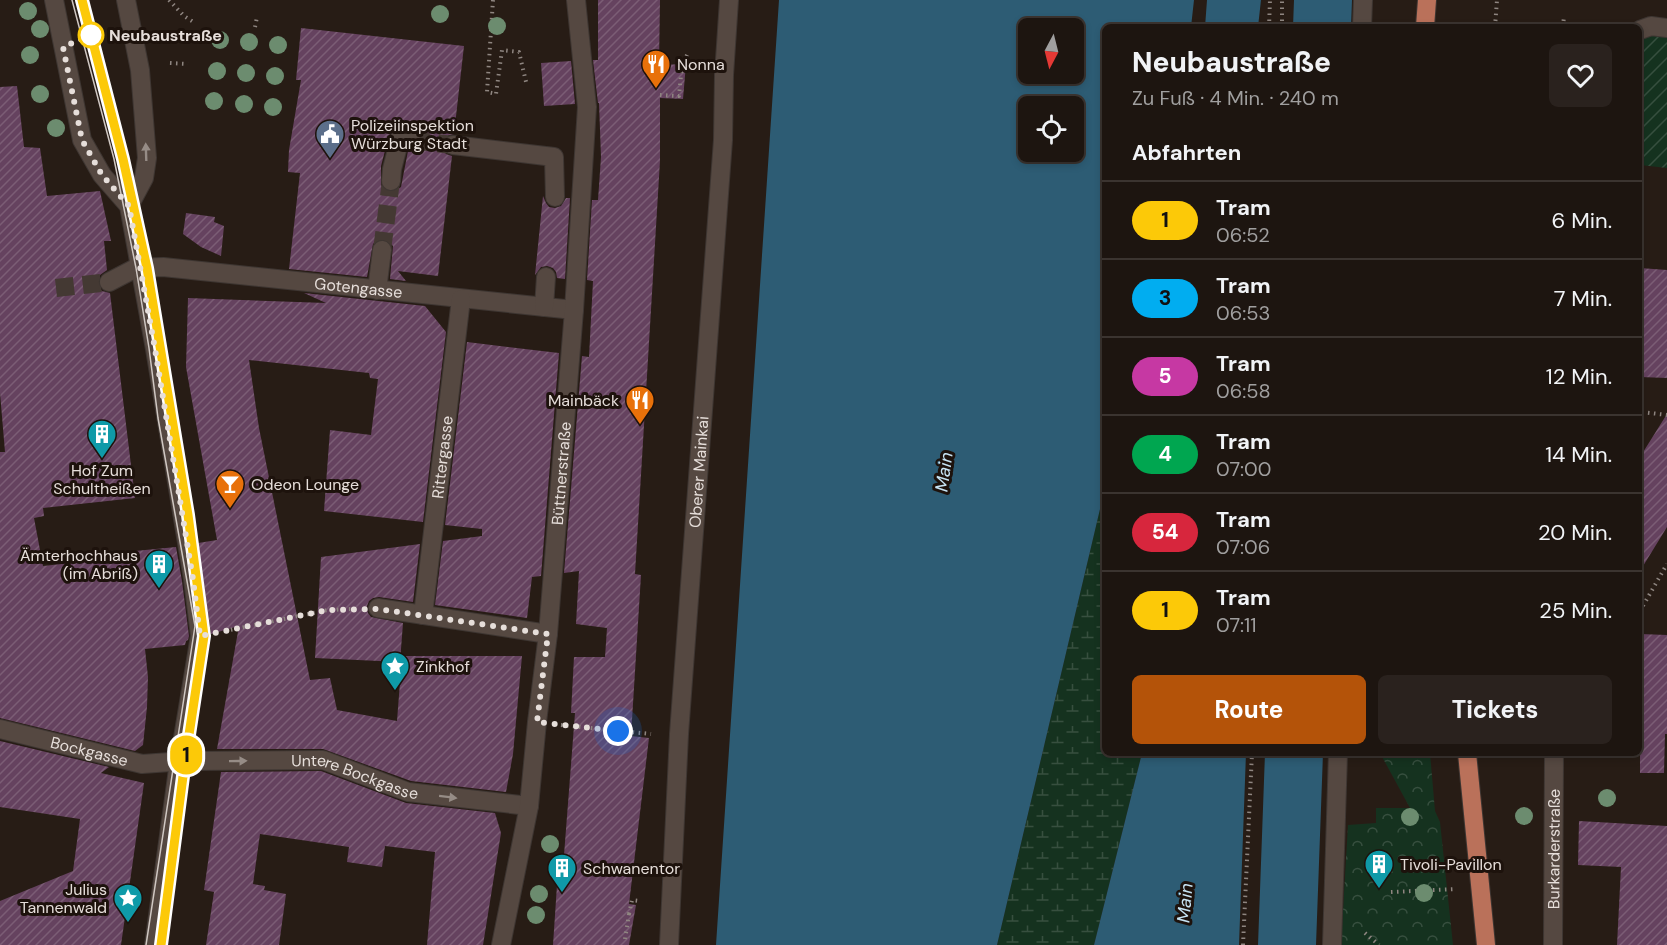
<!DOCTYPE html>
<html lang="de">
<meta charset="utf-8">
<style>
body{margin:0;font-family:"DM Sans",sans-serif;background:#2a221e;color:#f1f3f6;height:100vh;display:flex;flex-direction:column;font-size:22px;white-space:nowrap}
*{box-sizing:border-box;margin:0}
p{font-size:20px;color:#a09f9f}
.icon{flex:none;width:33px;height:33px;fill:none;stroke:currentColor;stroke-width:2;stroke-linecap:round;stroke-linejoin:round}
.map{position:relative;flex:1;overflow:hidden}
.details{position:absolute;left:1102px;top:24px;width:540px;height:732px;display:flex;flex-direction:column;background:#1d1510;border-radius:9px;box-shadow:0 3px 9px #0003,0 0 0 2px #3b3430}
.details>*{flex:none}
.badge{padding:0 12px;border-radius:20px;font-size:21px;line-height:39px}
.needle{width:39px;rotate:187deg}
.buttons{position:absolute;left:1018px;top:18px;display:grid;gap:12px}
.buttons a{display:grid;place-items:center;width:66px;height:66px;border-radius:9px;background:#1d1510;box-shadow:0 3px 9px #0003,0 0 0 2px #3b3430;font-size:30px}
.you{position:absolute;width:30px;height:30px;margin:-15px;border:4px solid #fff;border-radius:50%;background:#1a73e8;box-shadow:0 0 0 9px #1a73e833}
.map>.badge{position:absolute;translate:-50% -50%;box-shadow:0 0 0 3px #fff}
h2{padding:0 30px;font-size:22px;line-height:54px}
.round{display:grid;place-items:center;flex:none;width:63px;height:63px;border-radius:9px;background:#2a221e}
.summary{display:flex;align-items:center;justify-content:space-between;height:102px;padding:0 30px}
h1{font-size:28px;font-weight:800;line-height:45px}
.action{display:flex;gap:12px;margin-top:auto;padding:12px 30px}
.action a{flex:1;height:69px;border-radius:9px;background:#b45309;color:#fff;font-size:24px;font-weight:800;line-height:69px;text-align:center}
.action a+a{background:#2a221e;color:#f1f3f6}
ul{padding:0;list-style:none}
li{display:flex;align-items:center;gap:18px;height:78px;padding:0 30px;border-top:2px solid #3b3430}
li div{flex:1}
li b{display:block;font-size:22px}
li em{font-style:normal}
li .badge{min-width:66px;font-weight:700;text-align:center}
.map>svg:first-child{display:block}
.wetland{fill:url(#wetland-marsh)}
.park{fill:url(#park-crowns)}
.garden{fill:url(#garden-furrows)}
.water{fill:#2d5c74;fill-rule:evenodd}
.building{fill:url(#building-hatch);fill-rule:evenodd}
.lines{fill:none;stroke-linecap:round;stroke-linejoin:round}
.minor-tunnel{stroke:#443933;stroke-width:18;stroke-dasharray:18 9;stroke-linecap:butt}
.minor-casing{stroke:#3e3632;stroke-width:20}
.major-casing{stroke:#3e3632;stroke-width:20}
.path{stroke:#8f8681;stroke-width:4;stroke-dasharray:1.5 4.5;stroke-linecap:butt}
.minor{stroke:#554841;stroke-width:18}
.major{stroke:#ba715a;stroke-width:18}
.tram{stroke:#d0c8c3;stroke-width:1.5}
.tree{fill:#6c8c6f}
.oneway{fill:#968c86}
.line-casing{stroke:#fff;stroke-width:14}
.line{stroke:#fcc908;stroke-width:9}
.walk{stroke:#e6deda;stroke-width:6;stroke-dasharray:0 10.8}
.stop-dot{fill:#fff;stroke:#fcc908;stroke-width:3}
.labels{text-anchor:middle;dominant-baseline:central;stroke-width:6;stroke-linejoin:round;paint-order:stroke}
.stop-label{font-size:16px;font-weight:bold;fill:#e6deda;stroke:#1d120c;text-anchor:start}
.poi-label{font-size:16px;fill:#e6deda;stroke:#1d120c;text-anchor:start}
.street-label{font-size:16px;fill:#e6deda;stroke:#1d120c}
.water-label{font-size:18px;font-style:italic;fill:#c7e4f4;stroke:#1d120c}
</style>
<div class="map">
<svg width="1667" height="945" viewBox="0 0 1667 945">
<defs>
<pattern id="wetland-marsh" width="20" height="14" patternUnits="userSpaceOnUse" patternTransform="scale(1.5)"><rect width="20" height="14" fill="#15321f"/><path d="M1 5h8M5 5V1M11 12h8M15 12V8" fill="none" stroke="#374f3f"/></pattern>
<pattern id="park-crowns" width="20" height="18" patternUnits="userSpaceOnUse" patternTransform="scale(1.5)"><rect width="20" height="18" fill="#15321f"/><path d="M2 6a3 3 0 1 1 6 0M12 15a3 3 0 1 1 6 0" fill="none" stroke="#374f3f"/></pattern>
<pattern id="garden-furrows" width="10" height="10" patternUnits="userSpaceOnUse" patternTransform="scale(1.5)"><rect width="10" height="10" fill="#15321f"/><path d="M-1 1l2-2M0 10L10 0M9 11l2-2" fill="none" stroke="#374f3f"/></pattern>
<pattern id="building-hatch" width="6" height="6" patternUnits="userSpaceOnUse" patternTransform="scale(1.5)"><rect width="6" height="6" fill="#65425f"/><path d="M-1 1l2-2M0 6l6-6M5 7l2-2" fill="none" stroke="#7b5d75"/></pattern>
</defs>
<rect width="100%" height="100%" fill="#271c15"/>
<path class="wetland" d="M1105 488 1106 753H1142L1094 945H997Z"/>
<path class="park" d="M1380 753H1430L1435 811 1440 822 1453 945H1341L1348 825 1376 823V808H1410Z"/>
<path class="garden" d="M1653 33 1667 35V168L1640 165V41Z"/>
<path class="water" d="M779 0H1194L1191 27H1106L1105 488 997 945H716ZM1074 28V74H1029V28ZM1074 106V152H1029V106Z
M1207 0H1261L1258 27H1205Z
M1294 0H1352L1351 27H1293Z
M1142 753H1246L1239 945H1094Z
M1265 753H1323L1316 945H1258Z"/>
<path class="building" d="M598 0H660L659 65 686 64 683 99 660 98V161L635 574 641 575 631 736 649 738 629 904 636 905 629 945H553L559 855H564L575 713H571L574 657H605L607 628 576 624 579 571 564 573 582 356 589 357 593 281 587 280 592 200H598L601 157 599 103H598L593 60H598Z
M301 28 464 46 454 134 449 135 444 138 442 144V149L446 154 452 156 438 276 398 271 406 281 390 279 393 246 388 241 383 239 377 240 373 244 367 277 289 269 300 173 288 172 289 150 301 80H296ZM401 127 418 131 421 136 422 143 420 147 415 150 408 151 401 187 395 191 389 192 384 190 381 185V166L389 135 396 128Z
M571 61 575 104 544 106 541 63Z
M17 86 24 147 40 148 47 196 100 191 111 241H104L107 270 100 275 98 282 99 288 102 291 110 293 135 498 43 508 44 516 34 518 43 566 136 556 135 551 176 547 182 581 189 636 188 640 186 641 185 645 145 649 148 677 147 707 143 745 135 751 0 718V452H5L0 393V87Z
M543 196 546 203 549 207 555 208 561 206 566 198H570L565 279 557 278 556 272 553 268 547 266 541 267 535 275Z
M186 213 215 217 214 222 224 226 221 256 201 247 183 234Z
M1640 268 1667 270V378L1640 377Z
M304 293 425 306 446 332 423 522 324 511 330 430 371 435 378 379 370 378 369 373 249 360 259 428 310 680 330 678 337 710 397 721 402 656H522L513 754 506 792 411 781 323 749H217L239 626 211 634 198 543 217 540 186 367 188 298 326 303Z
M467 342 559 353 541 576 532 577 527 618 435 605 443 541 482 536V529L445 525Z
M1667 414V527L1640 571V457Z
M420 544 413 602 379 597 373 598 369 601 367 606 368 613 371 617 403 623 400 662 315 658 321 557Z
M1640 634 1667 635V734H1665L1664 773H1640Z
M0 741 109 767 101 773 144 783 121 945H0V901L73 871 80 819 0 807Z
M321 771 406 803 495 813 501 833 483 945H427L435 852 385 846 382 867 347 862 349 847 260 834 253 884 265 886 264 890 286 894 279 945H206L214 892 204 890 221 772Z
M1579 821 1667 826V945H1617L1621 867 1578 865Z"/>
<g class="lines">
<path class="minor-tunnel" d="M411 140 453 145
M382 250 391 181
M56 288 109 282"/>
<g class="minor-casing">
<g id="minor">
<path d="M54 0 82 140 102 175 129 206 155 349 193 579 200 636 179 762 154 945"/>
<path d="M126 0 140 70 147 158 144 178 129 206"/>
<path d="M1362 27 1363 0"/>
<path d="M1640 30 1651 26 1667 28"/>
<path d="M453 145 554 157 555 197"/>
<path d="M391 181 392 169 400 138 411 140"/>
<path id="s1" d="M109 282 136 268 163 267 574 310"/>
<path d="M377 290 382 250"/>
<path d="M544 307 546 277"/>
<path d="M378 608 548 634"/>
<path id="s2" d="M423 615 461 299"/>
<path id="s3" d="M0 729 142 764 185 761 323 760 408 792 529 806"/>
<path id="s4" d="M501 945 529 806 537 722 548 634 574 310 587 107 576 0"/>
<path id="s5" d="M669 945 679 734 723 140 724 75 729 0"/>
<path d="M1332 945 1338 753"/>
<path id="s6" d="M1553 945 1554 753"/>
</g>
</g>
<g class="major-casing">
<path id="major" d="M1425 27 1427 0
M1467 753 1486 945"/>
</g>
<path class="path" d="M169 0 184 16 195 23
M493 0 487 92 496 94 502 50 519 52 527 86
M255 27 257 17
M1269 27 1270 0
M1282 27V0
M1495 27 1497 0
M1563 27 1564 16
M170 63 188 64
M660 95 679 96 682 65 689 51
M1642 412 1667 415
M1640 611 1667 564
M225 631 328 610 353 609
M561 725 651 734
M1391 892 1456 889
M629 914 632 900 640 901
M1365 933 1379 945
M625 939 629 914H632
M1243 945 1252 753"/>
<use href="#minor" class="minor"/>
<use href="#major" class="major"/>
<path class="tram" d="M72 0 114 159 136 268 149 348 158 418 195 626 146 945
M82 0 91 38
M124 166 147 268 161 348 198 578 204 636 185 761 161 945"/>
</g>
<g class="tree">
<circle cx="28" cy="11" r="9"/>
<circle cx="440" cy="14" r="9"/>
<circle cx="497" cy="26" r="9"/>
<circle cx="40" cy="29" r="9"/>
<circle cx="220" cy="40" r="9"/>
<circle cx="249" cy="42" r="9"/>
<circle cx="278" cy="45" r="9"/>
<circle cx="30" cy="55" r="9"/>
<circle cx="217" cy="71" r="9"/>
<circle cx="246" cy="73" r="9"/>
<circle cx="275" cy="76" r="9"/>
<circle cx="40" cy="94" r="9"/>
<circle cx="214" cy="101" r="9"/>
<circle cx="244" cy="104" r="9"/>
<circle cx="273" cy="107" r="9"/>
<circle cx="56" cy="128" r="9"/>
<circle cx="1607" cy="798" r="9"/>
<circle cx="1524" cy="816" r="9"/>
<circle cx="1410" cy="817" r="9"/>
<circle cx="550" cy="844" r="9"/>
<circle cx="1424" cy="893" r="9"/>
<circle cx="539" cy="894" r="9"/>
<circle cx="536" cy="915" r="9"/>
</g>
<defs><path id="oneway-solid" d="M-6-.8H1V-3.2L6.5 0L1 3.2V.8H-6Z" transform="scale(1.5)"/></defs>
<g class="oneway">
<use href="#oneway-solid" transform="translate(146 152) rotate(-92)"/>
<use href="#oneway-solid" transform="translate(238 761) rotate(-1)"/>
<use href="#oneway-solid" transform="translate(448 797) rotate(7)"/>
</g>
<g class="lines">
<g class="line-casing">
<path id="line" d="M82 0 123 159 147 268 188 515 204 636 185 761 161 945"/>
</g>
<use href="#line" class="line"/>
<path class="walk" d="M91 35 63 47 82 140 102 175 129 206 155 349 193 579 200 636 328 610 378 609 548 634 537 722 618 731"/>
</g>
<defs>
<g id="restaurant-pin" transform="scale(1.5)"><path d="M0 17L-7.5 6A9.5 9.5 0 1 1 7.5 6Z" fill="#e8710a" stroke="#1d120c"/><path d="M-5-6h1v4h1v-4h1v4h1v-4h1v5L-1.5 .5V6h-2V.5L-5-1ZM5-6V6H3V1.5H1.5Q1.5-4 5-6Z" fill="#fff"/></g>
<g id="civic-pin" transform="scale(1.5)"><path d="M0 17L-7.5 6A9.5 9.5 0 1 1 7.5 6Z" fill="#5c6f8a" stroke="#1d120c"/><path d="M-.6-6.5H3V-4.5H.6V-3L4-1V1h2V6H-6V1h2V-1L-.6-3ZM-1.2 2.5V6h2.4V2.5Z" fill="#fff"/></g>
<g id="building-pin" transform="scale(1.5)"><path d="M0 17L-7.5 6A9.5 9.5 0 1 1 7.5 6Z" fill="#0f9aa8" stroke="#1d120c"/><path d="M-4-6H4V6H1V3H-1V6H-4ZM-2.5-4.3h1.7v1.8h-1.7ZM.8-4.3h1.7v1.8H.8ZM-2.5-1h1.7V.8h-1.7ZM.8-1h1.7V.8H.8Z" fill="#fff"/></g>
<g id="bar-pin" transform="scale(1.5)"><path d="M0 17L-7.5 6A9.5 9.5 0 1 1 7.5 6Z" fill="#e8710a" stroke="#1d120c"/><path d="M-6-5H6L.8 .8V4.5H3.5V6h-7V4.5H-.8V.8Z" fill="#fff"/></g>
<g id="sight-pin" transform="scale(1.5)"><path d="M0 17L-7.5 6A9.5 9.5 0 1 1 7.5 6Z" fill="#0f9aa8" stroke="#1d120c"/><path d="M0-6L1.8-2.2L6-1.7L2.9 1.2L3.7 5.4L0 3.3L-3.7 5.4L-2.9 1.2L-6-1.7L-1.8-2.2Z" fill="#fff"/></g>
</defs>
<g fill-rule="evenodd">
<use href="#restaurant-pin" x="656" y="64"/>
<use href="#civic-pin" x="330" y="134"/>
<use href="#restaurant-pin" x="640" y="400"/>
<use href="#building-pin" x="102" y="434"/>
<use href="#bar-pin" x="230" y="484"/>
<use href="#building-pin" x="159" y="564"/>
<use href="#sight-pin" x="395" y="666"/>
<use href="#building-pin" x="1379" y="864"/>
<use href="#building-pin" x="562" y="868"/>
<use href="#sight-pin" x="128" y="898"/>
</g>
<circle class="stop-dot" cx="91" cy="35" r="12"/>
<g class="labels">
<g class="stop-label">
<text x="109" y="35">Neubaustraße</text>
</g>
<g class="poi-label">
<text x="677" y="64">Nonna</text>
<text x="351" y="125">Polizeiinspektion<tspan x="351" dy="18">Würzburg Stadt</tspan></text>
<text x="619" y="400" text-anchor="end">Mainbäck</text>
<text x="102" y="470" text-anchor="middle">Hof Zum<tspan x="102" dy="18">Schultheißen</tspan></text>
<text x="251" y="484">Odeon Lounge</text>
<text x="138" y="555" text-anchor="end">Ämterhochhaus<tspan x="138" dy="18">(im Abriß)</tspan></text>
<text x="416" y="666">Zinkhof</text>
<text x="1400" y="864">Tivoli-Pavillon</text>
<text x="583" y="868">Schwanentor</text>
<text x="107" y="889" text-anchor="end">Julius<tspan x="107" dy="18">Tannenwald</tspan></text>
</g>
<g class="street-label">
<text stroke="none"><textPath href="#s1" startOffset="254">Gotengasse</textPath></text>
<text stroke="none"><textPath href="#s2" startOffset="159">Rittergasse</textPath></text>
<text stroke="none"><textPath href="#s5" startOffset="474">Oberer Mainkai</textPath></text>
<text stroke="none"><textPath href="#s4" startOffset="476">Büttnerstraße</textPath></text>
<text stroke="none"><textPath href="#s3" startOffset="92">Bockgasse</textPath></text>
<text stroke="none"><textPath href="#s3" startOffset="362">Untere Bockgasse</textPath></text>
<text stroke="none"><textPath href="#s6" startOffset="96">Burkarderstraße</textPath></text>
</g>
<g class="water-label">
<text transform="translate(944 472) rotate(-82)">Main</text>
<text transform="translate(1185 903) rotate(-85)">Main</text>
</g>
</g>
</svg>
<div class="buttons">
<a><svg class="needle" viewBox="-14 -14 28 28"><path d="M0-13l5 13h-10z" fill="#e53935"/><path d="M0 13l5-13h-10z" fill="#a09f9f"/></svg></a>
<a><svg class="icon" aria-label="locate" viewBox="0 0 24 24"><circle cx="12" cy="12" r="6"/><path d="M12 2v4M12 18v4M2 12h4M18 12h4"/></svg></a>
</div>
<div class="you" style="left:618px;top:731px"></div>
<b class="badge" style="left:186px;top:755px;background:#fcc908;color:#111">1</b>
<section class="details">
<div class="summary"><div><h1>Neubaustraße</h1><p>Zu Fuß · 4 Min. · 240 m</p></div><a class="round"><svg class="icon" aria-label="heart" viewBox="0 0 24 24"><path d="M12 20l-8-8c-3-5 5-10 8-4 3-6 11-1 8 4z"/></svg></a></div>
<h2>Abfahrten</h2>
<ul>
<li><span class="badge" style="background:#fcc908;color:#111">1</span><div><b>Tram</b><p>06:52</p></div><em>6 Min.</em></li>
<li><span class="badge" style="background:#01adf0;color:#111">3</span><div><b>Tram</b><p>06:53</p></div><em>7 Min.</em></li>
<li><span class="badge" style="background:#c638a3;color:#fff">5</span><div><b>Tram</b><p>06:58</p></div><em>12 Min.</em></li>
<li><span class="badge" style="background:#00a650;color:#fff">4</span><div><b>Tram</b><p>07:00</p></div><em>14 Min.</em></li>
<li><span class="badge" style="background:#d7263d;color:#fff">54</span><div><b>Tram</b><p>07:06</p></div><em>20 Min.</em></li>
<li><span class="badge" style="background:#fcc908;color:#111">1</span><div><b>Tram</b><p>07:11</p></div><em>25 Min.</em></li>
</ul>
<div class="action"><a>Route</a><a>Tickets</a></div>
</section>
</div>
